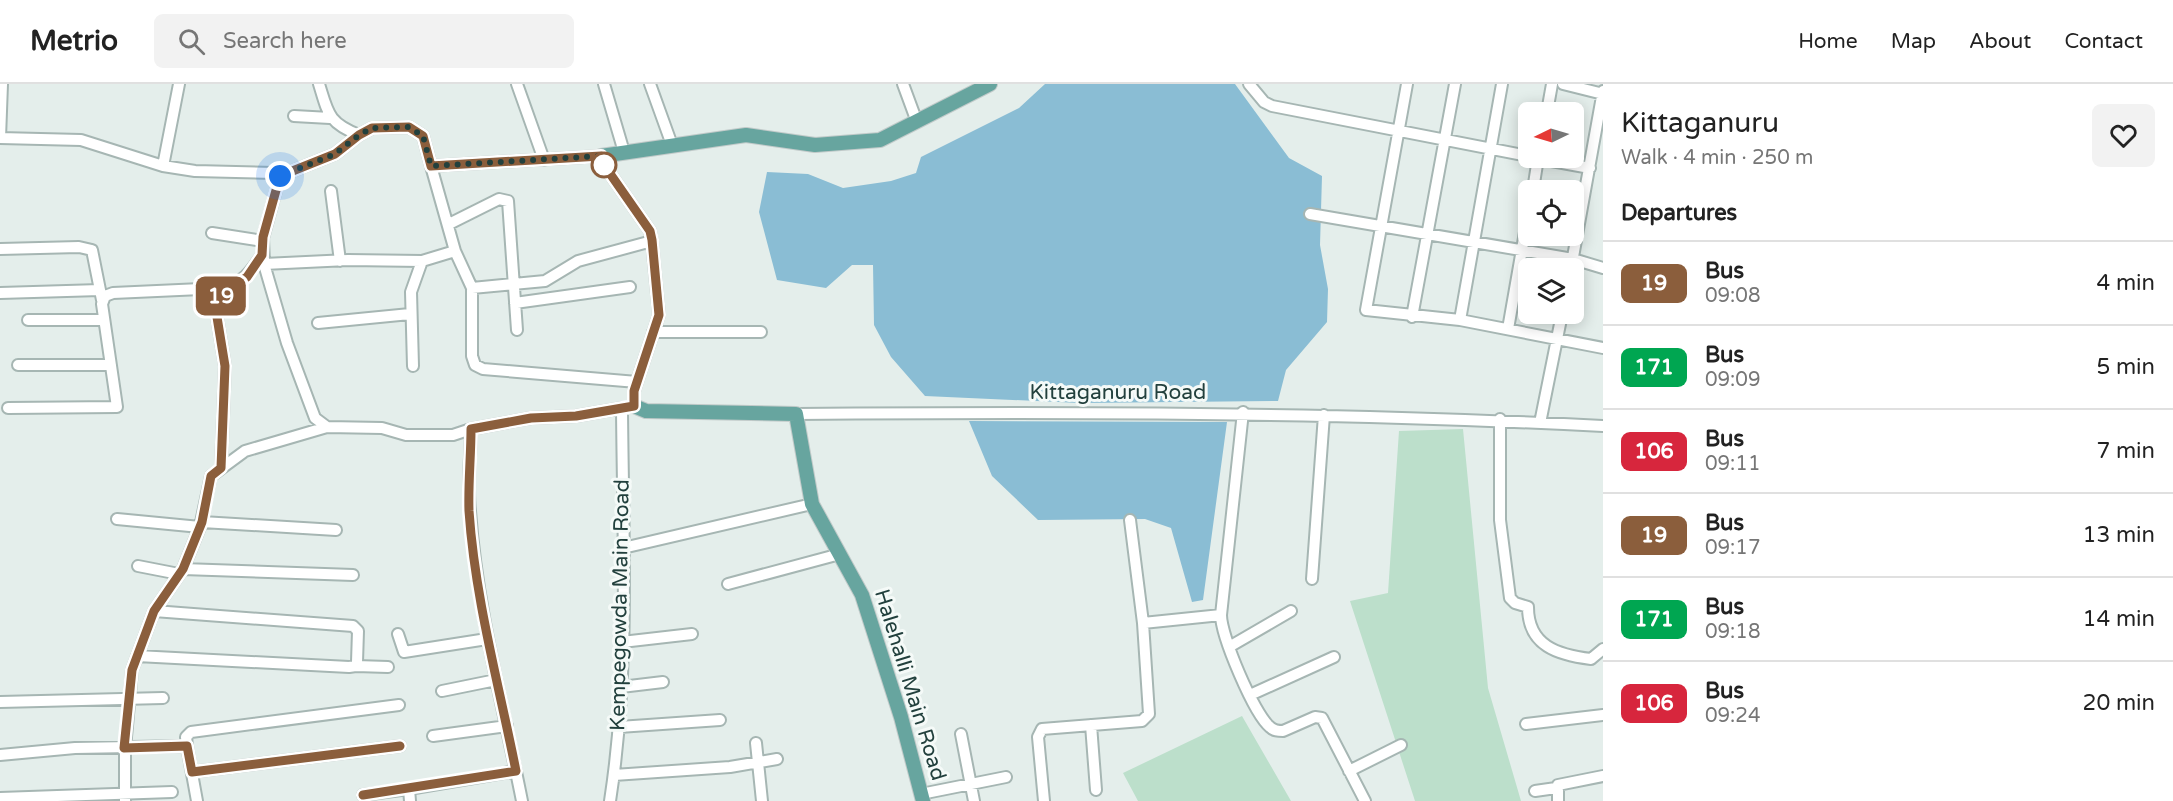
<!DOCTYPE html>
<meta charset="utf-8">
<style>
body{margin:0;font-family:"Varela Round",sans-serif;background:#f2f2f2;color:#222;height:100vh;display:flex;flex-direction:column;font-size:22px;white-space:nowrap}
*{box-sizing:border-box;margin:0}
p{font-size:20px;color:#767676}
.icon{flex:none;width:33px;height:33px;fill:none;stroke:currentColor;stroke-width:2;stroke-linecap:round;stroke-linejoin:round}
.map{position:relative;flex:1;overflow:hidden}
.drawer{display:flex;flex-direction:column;background:#fff;width:570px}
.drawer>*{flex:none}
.badge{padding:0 12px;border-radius:9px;font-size:21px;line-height:39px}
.needle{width:39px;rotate:265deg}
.fabs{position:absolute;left:1518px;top:18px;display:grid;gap:12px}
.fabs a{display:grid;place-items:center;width:66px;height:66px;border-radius:9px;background:#fff;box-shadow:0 3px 15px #0003;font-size:30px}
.you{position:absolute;width:30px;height:30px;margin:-15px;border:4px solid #fff;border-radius:50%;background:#1a73e8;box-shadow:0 0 0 9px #1a73e833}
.map>.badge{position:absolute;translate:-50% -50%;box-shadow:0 0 0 3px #fff}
h2{padding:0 18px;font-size:22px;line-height:54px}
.round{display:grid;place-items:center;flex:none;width:63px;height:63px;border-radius:9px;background:#f2f2f2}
.head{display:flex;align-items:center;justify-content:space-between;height:102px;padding:0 18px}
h1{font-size:28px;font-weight:600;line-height:45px}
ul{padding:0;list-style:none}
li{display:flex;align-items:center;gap:18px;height:84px;padding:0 18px;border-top:2px solid #e0e0e0}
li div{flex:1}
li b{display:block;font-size:22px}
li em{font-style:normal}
li .badge{min-width:66px;font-weight:700;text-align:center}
header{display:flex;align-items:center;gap:36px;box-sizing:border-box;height:84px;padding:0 30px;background:#fff;border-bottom:2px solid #e0e0e0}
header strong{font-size:28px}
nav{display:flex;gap:33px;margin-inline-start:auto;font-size:21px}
.search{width:420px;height:54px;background:#f2f2f2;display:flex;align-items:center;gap:15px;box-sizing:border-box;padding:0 21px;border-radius:9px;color:#767676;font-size:22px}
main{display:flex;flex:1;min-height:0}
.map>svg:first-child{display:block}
.green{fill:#bcdfcb}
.water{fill:#8abdd4}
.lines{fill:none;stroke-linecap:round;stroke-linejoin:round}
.minor-casing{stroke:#a6b6b3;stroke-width:14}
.major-casing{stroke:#c1cac9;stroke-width:16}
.minor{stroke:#fff;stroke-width:10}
.major{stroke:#67a59f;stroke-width:14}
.line-casing{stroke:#fff;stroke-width:14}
.line{stroke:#8b5e3c;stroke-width:9}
.walk{stroke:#22403d;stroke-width:6;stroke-dasharray:0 10.8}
.stop-dot{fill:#fff;stroke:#8b5e3c;stroke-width:3}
.labels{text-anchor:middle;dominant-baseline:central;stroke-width:6;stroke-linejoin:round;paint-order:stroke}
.street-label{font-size:21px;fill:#22403d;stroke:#f5faf8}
</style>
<header>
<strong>Metrio</strong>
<div class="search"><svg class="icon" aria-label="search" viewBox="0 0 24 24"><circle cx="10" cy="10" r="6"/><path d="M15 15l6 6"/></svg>Search here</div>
<nav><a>Home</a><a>Map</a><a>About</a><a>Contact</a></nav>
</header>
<main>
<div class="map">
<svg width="1603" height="717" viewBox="0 0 1603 717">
<rect width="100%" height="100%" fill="#e4eeeb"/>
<path class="green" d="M1463 345 1488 604 1521 717H1415L1350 517 1388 509 1399 347Z
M1242 632 1291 717H1138L1123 689Z"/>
<path class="water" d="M1045 0H1235L1289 74 1322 92 1320 161 1328 205 1327 238 1286 286 1278 317 1080 319 925 312 891 273 874 241 873 181H852L826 204 777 196 759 128 767 88 808 90 843 104 891 97 916 89 921 73 1019 24Z
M969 337 1227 338 1203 516 1192 518 1171 444 1145 435 1038 436 992 392Z"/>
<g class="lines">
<g class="minor-casing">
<path id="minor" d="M2 0 0 54 81 56 163 82 195 87 274 89 280 92 335 70 359 51 372 44 409 43 423 52 431 82 601 72 604 81 650 147 652 157 659 231 634 307V322L576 332 531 334 471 345 453 351H406L382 344 327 343 315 334 287 259 264 180 263 154 280 92
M319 0C328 29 328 39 359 51
M517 0 544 76
M604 0 624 68
M650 0 672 61
M903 0 917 38
M1249 0 1264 18 1272 22 1528 72
M1563 0 1603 10
M1547 28 1552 0
M294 32 330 34
M1535 74 1590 84
M163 82 179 0
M431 82 455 167 472 204V272L475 281 483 285 637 298
M1533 106 1538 74
M331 107 340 177
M1310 130 1573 175 1603 184
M449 140 499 115 508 117 517 246
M212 149 263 157
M0 165 79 163 92 166 102 216
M264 180 348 176 422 177 455 167
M1571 184 1603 7
M472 204 545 197 578 177 652 157
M0 209 100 206
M515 219 630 203
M1366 226 1460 236 1603 264
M1366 226 1407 0
M1412 233 1455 0
M28 236H104
M1460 236 1502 0
M318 239 410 230
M1508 245 1528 131
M653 248H761
M18 281H111
M413 282 411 208 422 177
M8 324 117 323 102 220 105 212 113 209 223 204C243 199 251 187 262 171
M796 330C1065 328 1334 328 1603 342
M1500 335V436L1510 514 1515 519 1528 523C1528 562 1558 571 1591 575L1603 565
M1540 339 1562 230
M471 345C471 372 467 400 470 427 477 525 503 621 522 717
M221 384 225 282 216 227 223 204
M117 435 200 443
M202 438 336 446
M623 464 812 420
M138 482 179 490
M183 485 353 491
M1312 495 1324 331
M728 500 840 470
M1221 531C1221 552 1254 630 1270 643 1274 647 1278 647 1283 647L1315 633 1322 634 1365 717
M1143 539 1221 531 1243 328
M398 550 404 568 487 555
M622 558 692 550
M1229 563 1291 527
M137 572 349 583 356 582 357 578 358 547 353 542 154 527
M356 582 388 583
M621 603 663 598
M442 607 496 596
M1250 611 1334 573
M0 618 163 614
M1526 640 1603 631
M1091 641 1096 706
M619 643 720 636
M961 650 974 717
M433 652 507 642
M756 659 762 717
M0 671 75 664 187 662
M1349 687 1401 661
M192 688 400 662
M614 691 730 683 777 675
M409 705 516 687
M1535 707 1556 704
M921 710 1006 693
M363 711 409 705 410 717
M0 714 172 708
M125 717V664L132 586 154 527 183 485 200 443 211 392 245 367 327 343
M197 717 187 662 186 653 191 648 399 621
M610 717C630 588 623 455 622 325
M1044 717 1038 653 1042 645 1142 637 1149 630 1143 539 1130 436
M1558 717V701L1603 692"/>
</g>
<g class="major-casing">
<path id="major" d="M601 72 746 51 815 61 880 56 990 0
M634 322 646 327 796 330 812 420 862 511 901 633 923 717"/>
</g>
<use href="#minor" class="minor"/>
<use href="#major" class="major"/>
</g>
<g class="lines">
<g class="line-casing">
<path id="line" d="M363 711 516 687C499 601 475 515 469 427 468 400 471 372 471 345L531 334 576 332 634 322V307L659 231 652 156 650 147 604 81 601 72 431 82 423 52 409 43 372 44 359 51 335 70 280 92 263 153 262 171 247 193 235 201 223 204 216 227 225 282 221 384 211 392 202 438 183 485 154 527 132 586 124 664 187 662 192 688 400 662"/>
</g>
<use href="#line" class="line"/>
<path class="walk" d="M280 92 335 70 359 51 372 44 409 43 423 52 431 82 601 72 604 81"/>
</g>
<circle class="stop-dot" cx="604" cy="81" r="12"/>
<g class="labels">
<g class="street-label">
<text x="1118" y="308">Kittaganuru Road</text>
<text transform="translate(620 521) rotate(-89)">Kempegowda Main Road</text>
<text transform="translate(910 601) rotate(73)">Halehalli Main Road</text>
</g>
</g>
</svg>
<div class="fabs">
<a><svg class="needle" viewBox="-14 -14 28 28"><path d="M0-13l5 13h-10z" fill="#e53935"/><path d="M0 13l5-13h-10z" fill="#767676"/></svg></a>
<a><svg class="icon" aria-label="locate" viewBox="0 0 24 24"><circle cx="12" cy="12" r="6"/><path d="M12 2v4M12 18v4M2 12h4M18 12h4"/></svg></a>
<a><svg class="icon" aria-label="layers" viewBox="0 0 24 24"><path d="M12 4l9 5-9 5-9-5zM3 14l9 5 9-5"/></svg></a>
</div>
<div class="you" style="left:280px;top:92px"></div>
<b class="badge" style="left:221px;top:212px;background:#8b5e3c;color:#fff">19</b>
</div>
<section class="drawer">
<div class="head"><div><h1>Kittaganuru</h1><p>Walk · 4 min · 250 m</p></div><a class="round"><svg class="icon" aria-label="heart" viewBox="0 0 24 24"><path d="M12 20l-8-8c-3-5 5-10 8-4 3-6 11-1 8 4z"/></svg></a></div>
<h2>Departures</h2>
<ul>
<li><span class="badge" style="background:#8b5e3c;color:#fff">19</span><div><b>Bus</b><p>09:08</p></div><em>4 min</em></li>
<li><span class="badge" style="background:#00a651;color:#fff">171</span><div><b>Bus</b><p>09:09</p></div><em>5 min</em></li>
<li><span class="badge" style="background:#d7263d;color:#fff">106</span><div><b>Bus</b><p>09:11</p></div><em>7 min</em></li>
<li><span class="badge" style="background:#8b5e3c;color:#fff">19</span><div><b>Bus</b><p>09:17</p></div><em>13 min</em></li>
<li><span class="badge" style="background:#00a651;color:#fff">171</span><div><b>Bus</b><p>09:18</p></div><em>14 min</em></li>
<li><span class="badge" style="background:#d7263d;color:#fff">106</span><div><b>Bus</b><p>09:24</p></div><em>20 min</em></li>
</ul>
</section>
</main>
